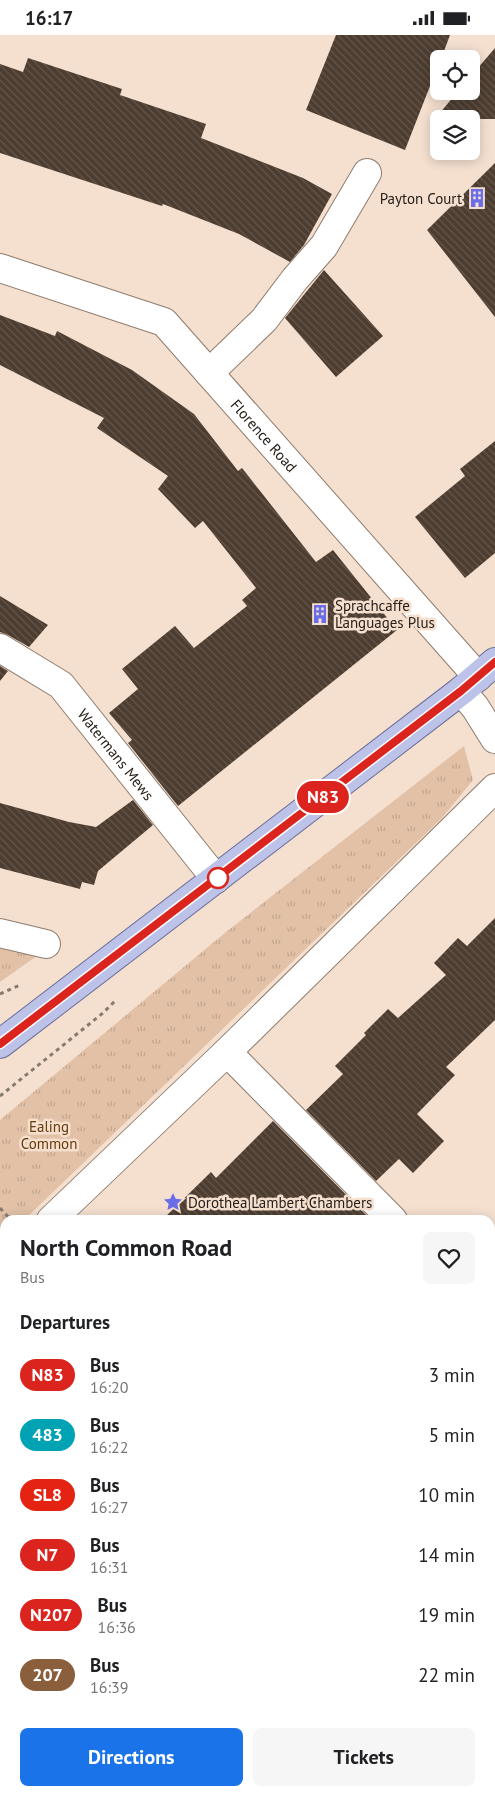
<!DOCTYPE html>
<style>
body{margin:0;font-family:"PT Sans",sans-serif;background:#f6f6f6;color:#202124;height:100vh;display:flex;flex-direction:column;font-size:19px;white-space:nowrap}
*{box-sizing:border-box;margin:0}
p{font-size:16px;color:#757577}
.icon{flex:none;width:28px;height:28px;fill:none;stroke:currentColor;stroke-width:2;stroke-linecap:round;stroke-linejoin:round}
.map{position:relative;flex:1;overflow:hidden}
.drawer{position:absolute;left:0px;top:1180px;width:495px;height:581px;display:flex;flex-direction:column;background:#fff;border-radius:15px 15px 0 0;box-shadow:0 2px 12px #0003}
.drawer>*{flex:none}
.badge{padding:0 10px;border-radius:16px;font-size:18px;line-height:32px}
.controls{position:absolute;left:430px;top:15px;display:grid;gap:10px}
.controls a{display:grid;place-items:center;width:50px;height:50px;border-radius:8px;background:#fff;box-shadow:0 2px 12px #0003;font-size:25px}
.map>.badge{position:absolute;translate:-50% -50%;box-shadow:0 0 0 2px #fff}
h2{padding:0 20px;font-size:19px;line-height:45px}
.round{display:grid;place-items:center;flex:none;width:52px;height:52px;border-radius:8px;background:#f6f6f6}
.headline{display:flex;align-items:center;justify-content:space-between;height:85px;padding:0 20px}
h1{font-size:24px;font-weight:600;line-height:38px}
.action{display:flex;gap:10px;margin-top:auto;padding:10px 20px}
.action a{flex:1;height:58px;border-radius:8px;background:#1a73e8;color:#fff;font-size:20px;font-weight:600;line-height:58px;text-align:center}
.action a+a{background:#f6f6f6;color:#202124}
ul{padding:0;list-style:none}
li{display:flex;align-items:center;gap:15px;height:60px;padding:0 20px}
li div{flex:1}
li b{display:block;font-size:19px}
li em{font-style:normal}
li .badge{min-width:55px;font-weight:700;text-align:center}
.status{display:flex;justify-content:space-between;align-items:center;height:35px;padding:0 25px;background:#fff;direction:ltr}
.status svg{height:14px;fill:currentColor}
.map>svg:first-child{display:block}
.grass{fill:url(#grass-tufts)}
.building{fill:url(#building-back-hatch)}
.lines{fill:none;stroke-linecap:round;stroke-linejoin:round}
.minor-casing{stroke:#8e7c6d;stroke-width:30}
.major-casing{stroke:#6c6f97;stroke-width:30}
.path{stroke:#877a6f;stroke-width:3;stroke-dasharray:4 4;stroke-linecap:butt}
.minor{stroke:#fff;stroke-width:28}
.major{stroke:#bdc2e9;stroke-width:28}
.line-casing{stroke:#fff;stroke-width:11}
.line{stroke:#dc241f;stroke-width:8}
.stop-dot{fill:#fff;stroke:#dc241f;stroke-width:2.5}
.labels{text-anchor:middle;dominant-baseline:central;stroke-width:5;stroke-linejoin:round;paint-order:stroke}
.poi-label{font-size:15px;fill:#27201a;stroke:#f5e0d0;text-anchor:start}
.street-label{font-size:15px;fill:#27201a;stroke:#f5e0d0}
.park-label{font-size:15px;fill:#683908;stroke:#f5e0d0}
</style>
<div class="status"><b>16:17</b><svg viewBox="0 0 49 12"><path d="M0 12V9h3v3zM5 12V6h3v6zM10 12V3h3v9zM15 12V0h3v12zM26 1h20v11H26zM47 4h2v5h-2z"/></svg></div>
<div class="map">
<svg width="495" height="1761" viewBox="0 0 495 1761">
<defs>
<pattern id="grass-tufts" width="24" height="20" patternUnits="userSpaceOnUse" patternTransform="scale(1.25)"><rect width="24" height="20" fill="#e2c1a7"/><path d="M3 7l-1-3M5 7V3M7 7l1-3M15 17l-1-3M17 17v-4M19 17l1-3" fill="none" stroke="#c2a68f"/></pattern>
<pattern id="building-back-hatch" width="6" height="6" patternUnits="userSpaceOnUse" patternTransform="scale(1.25)"><rect width="6" height="6" fill="#4d3d30"/><path d="M-1 5l2 2M0 0l6 6M5-1l2 2" fill="none" stroke="#64564c"/></pattern>
</defs>
<rect width="100%" height="100%" fill="#f5e0d0"/>
<path class="grass" d="M464 711 473 745 442 783 24 1185H5V1203L0 1208V1085L226 897Z
M0 907 41 918 0 947Z"/>
<path class="building" d="M336 0H450L441 24H439V28L405 115 306 75Z
M495 13V84H435L458 56H471V41Z
M28 23 122 54 120 60 206 89 201 103 303 143 332 159 304 210 290 227 239 199 163 169 162 171 0 118V29L23 37Z
M495 128V282L427 195Z
M324 235 383 301 336 342 285 283Z
M0 280 55 301 57 296 132 335 194 379 238 436 242 433 316 527 333 515 397 595 178 771 128 708 132 705 109 678 138 654 122 634 175 591 194 613 247 571 242 565 256 553 203 486 195 493 158 454 168 441 97 393 104 383 0 330Z
M495 406V518L465 543 415 482 465 441 460 434Z
M0 561 48 590 29 612 8 600 0 597Z
M0 631 8 636 0 646Z
M133 765 153 790 98 836 94 850 82 847 80 854 0 833V768L69 787 96 792Z
M495 883V985L446 1032 455 1040 417 1079 444 1106 413 1138 399 1124 376 1146 306 1075 343 1039 335 1031 366 1000 364 998 388 974 398 983 446 940 434 928 458 903 467 911Z
M273 1086 371 1185H162L211 1137 216 1143Z"/>
<g class="lines">
<g class="minor-casing">
<g id="minor">
<path id="s1" d="M0 233 164 287 478 642"/>
<path d="M209 338 264 285 295 244 324 211 367 138"/>
<path id="s2" d="M0 613 61 650 216 844"/>
<path d="M461 656 475 672 495 704"/>
<path d="M0 898 46 909"/>
<path d="M227 1017 393 1185"/>
<path d="M51 1185 227 1017 495 753"/>
<path d="M0 1233 5 1228"/>
</g>
</g>
<g class="major-casing">
<path id="major" d="M0 1009 461 656 495 627"/>
</g>
<path class="path" d="M0 959 20 950
M0 1061 103 978 115 966
M0 1173 11 1185"/>
<use href="#minor" class="minor"/>
<use href="#major" class="major"/>
</g>
<g class="lines">
<g class="line-casing">
<path id="line" d="M0 1009 461 656 495 627"/>
</g>
<use href="#line" class="line"/>
</g>
<defs>
<g id="building-bare" transform="scale(1.5)"><path d="M-4-6H4V6H1V3H-1V6H-4ZM-2.5-4.3h1.7v1.8h-1.7ZM.8-4.3h1.7v1.8H.8ZM-2.5-1h1.7V.8h-1.7ZM.8-1h1.7V.8H.8Z" fill="#6a6de7" stroke="#f5e0d0" stroke-width="2.5" paint-order="stroke"/></g>
<g id="sight-bare" transform="scale(1.5)"><path d="M0-6L1.8-2.2L6-1.7L2.9 1.2L3.7 5.4L0 3.3L-3.7 5.4L-2.9 1.2L-6-1.7L-1.8-2.2Z" fill="#6a6de7" stroke="#f5e0d0" stroke-width="2.5" paint-order="stroke"/></g>
</defs>
<g fill-rule="evenodd">
<use href="#building-bare" x="477" y="163"/>
<use href="#building-bare" x="320" y="579"/>
<use href="#sight-bare" x="173" y="1167"/>
</g>
<circle class="stop-dot" cx="218" cy="843" r="10"/>
<g class="labels">
<g class="poi-label">
<text x="462" y="163" text-anchor="end">Payton Court</text>
<text x="335" y="570">Sprachcaffe<tspan x="335" dy="17">Languages Plus</tspan></text>
<text x="188" y="1167">Dorothea Lambert Chambers</text>
</g>
<g class="street-label">
<text stroke="none"><textPath href="#s1" startOffset="324">Florence Road</textPath></text>
<text stroke="none"><textPath href="#s2" startOffset="160">Watermans Mews</textPath></text>
</g>
<g class="park-label">
<text x="49" y="1091">Ealing<tspan x="49" dy="17">Common</tspan></text>
</g>
</g>
</svg>
<div class="controls">
<a><svg class="icon" aria-label="locate" viewBox="0 0 24 24"><circle cx="12" cy="12" r="6"/><path d="M12 2v4M12 18v4M2 12h4M18 12h4"/></svg></a>
<a><svg class="icon" aria-label="layers" viewBox="0 0 24 24"><path d="M12 4l9 5-9 5-9-5zM3 14l9 5 9-5"/></svg></a>
</div>
<b class="badge" style="left:323px;top:762px;background:#dc241f;color:#fff">N83</b>
<section class="drawer">
<div class="headline"><div><h1>North Common Road</h1><p>Bus</p></div><a class="round"><svg class="icon" aria-label="heart" viewBox="0 0 24 24"><path d="M12 20l-8-8c-3-5 5-10 8-4 3-6 11-1 8 4z"/></svg></a></div>
<h2>Departures</h2>
<ul>
<li><span class="badge" style="background:#dc241f;color:#fff">N83</span><div><b>Bus</b><p>16:20</p></div><em>3 min</em></li>
<li><span class="badge" style="background:#00a3b4;color:#fff">483</span><div><b>Bus</b><p>16:22</p></div><em>5 min</em></li>
<li><span class="badge" style="background:#e42313;color:#fff">SL8</span><div><b>Bus</b><p>16:27</p></div><em>10 min</em></li>
<li><span class="badge" style="background:#dc241f;color:#fff">N7</span><div><b>Bus</b><p>16:31</p></div><em>14 min</em></li>
<li><span class="badge" style="background:#dc241f;color:#fff">N207</span><div><b>Bus</b><p>16:36</p></div><em>19 min</em></li>
<li><span class="badge" style="background:#8b5e3c;color:#fff">207</span><div><b>Bus</b><p>16:39</p></div><em>22 min</em></li>
</ul>
<div class="action"><a>Directions</a><a>Tickets</a></div>
</section>
</div>
